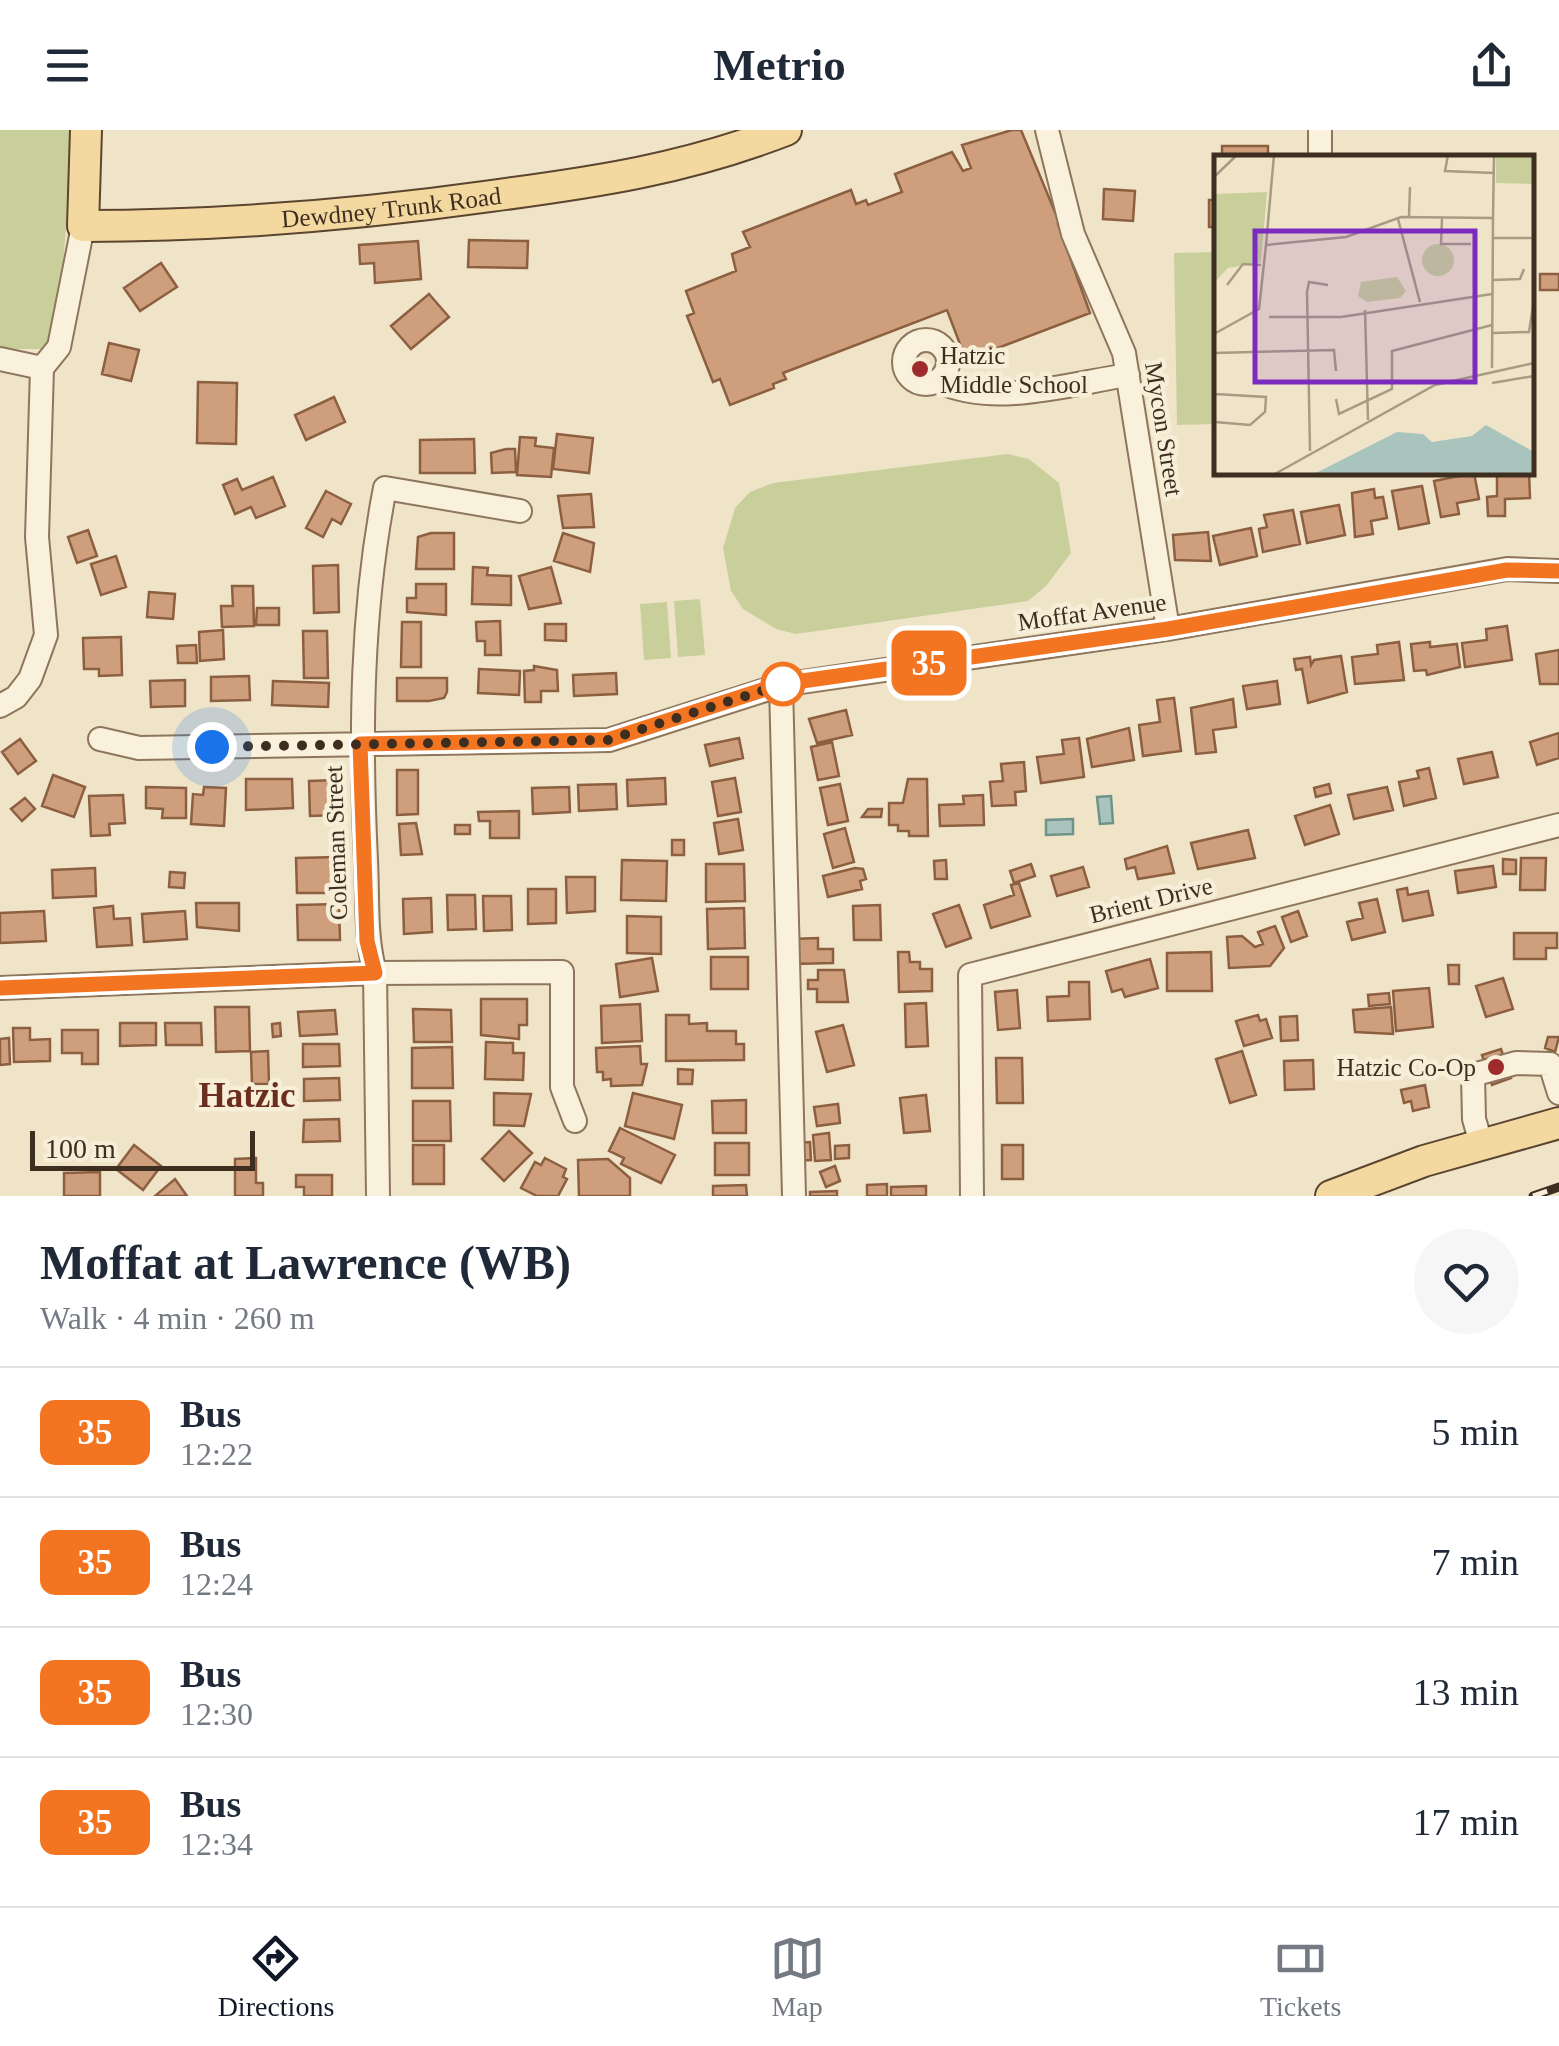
<!DOCTYPE html>
<meta charset="utf-8">
<style>
body{margin:0;font-family:"Times New Roman",serif;background:#f6f6f7;color:#1f2937;height:100vh;display:flex;flex-direction:column;font-size:38px;white-space:nowrap}
*{box-sizing:border-box;margin:0}
p{font-size:32px;color:#747a83}
.icon{flex:none;width:55px;height:55px;fill:none;stroke:currentColor;stroke-width:2;stroke-linecap:round;stroke-linejoin:round}
.map{position:relative;height:1066px;overflow:hidden}
.details{display:flex;flex-direction:column;background:#fff;flex:1}
.details>*{flex:none}
.badge{padding:0 20px;border-radius:15px;font-size:35px;line-height:65px}
.scale{position:absolute;left:30px;bottom:25px;width:225px;box-sizing:border-box;padding-left:10px;border:5px solid #3d2e20;border-top:0;font-size:28px;line-height:35px;white-space:nowrap;color:#3d2e20;-webkit-text-stroke:8px #f7eed8;paint-order:stroke}
.you{position:absolute;width:50px;height:50px;margin:-25px;border:8px solid #fff;border-radius:50%;background:#1a73e8;box-shadow:0 0 0 15px #1a73e833}
.map>.badge{position:absolute;translate:-50% -50%;box-shadow:0 0 0 5px #fff}
.round{display:grid;place-items:center;flex:none;width:105px;height:105px;border-radius:52px;background:#f6f6f7}
.head{display:flex;align-items:center;justify-content:space-between;height:170px;padding:0 40px}
h1{font-size:48px;font-weight:800;line-height:75px}
ul{padding:0;list-style:none}
li{display:flex;align-items:center;gap:30px;height:130px;padding:0 40px;border-top:2px solid #e0e1e3}
li div{flex:1}
li b{display:block;font-size:38px}
li em{font-style:normal}
li .badge{min-width:110px;font-weight:700;text-align:center}
header{display:flex;justify-content:space-between;align-items:center;height:130px;padding:0 40px;background:#fff;font-size:45px;font-weight:800}
.dock{display:flex;justify-content:space-around;align-items:center;height:140px;border-top:2px solid #e0e1e3;background:#fff;font-size:28px;color:#747a83}
.dock a{display:grid;justify-items:center;gap:5px}
.dock .current{color:#111827}
.map>svg:first-child{display:block}
.green{fill:#c9cf9b}
.water{fill:#a9c4bc;stroke:#6f938a;stroke-width:2.5}
.building{fill:#cf9f7d;stroke:#8d5f41;stroke-width:2.5}
.lines{fill:none;stroke-linecap:round;stroke-linejoin:round}
.minor-casing{stroke:#8d765c;stroke-width:26}
.major-casing{stroke:#5b4430;stroke-width:34}
.minor{stroke:#faf1dc;stroke-width:22}
.major{stroke:#f3d9a0;stroke-width:30}
.rail-casing{stroke:#3d2e20;stroke-width:9}
.rail{stroke:#f7eed8;stroke-width:5;stroke-dasharray:15;stroke-linecap:butt}
.line-casing{stroke:#fff;stroke-width:22}
.line{stroke:#f37421;stroke-width:15}
.walk{stroke:#3d2e20;stroke-width:10;stroke-dasharray:0 18}
.poi-dot{fill:#9e2a2b;stroke:#f7eed8;stroke-width:4}
.stop-dot{fill:#fff;stroke:#f37421;stroke-width:5}
.labels{text-anchor:middle;dominant-baseline:central;stroke-width:9;stroke-linejoin:round;paint-order:stroke}
.street-label{font-size:25px;fill:#3d2e20;stroke:#f7eed8}
.poi-label{font-size:25px;fill:#3d2e20;stroke:#f7eed8;text-anchor:start}
.district-label{font-size:35px;font-weight:bold;fill:#6b2e1e;stroke:#f7eed8}
.inset-road{fill:none;stroke:#a89b85;stroke-width:2.5}
.view{fill:#7b2cbf;fill-opacity:0.15;stroke:#7b2cbf;stroke-width:5}
.inset-edge{fill:none;stroke:#3d2e20;stroke-width:5}
</style>
<header><svg class="icon" aria-label="menu" viewBox="0 0 24 24"><path d="M4 6h16M4 12h16M4 18h16"/></svg>Metrio<svg class="icon" aria-label="share" viewBox="0 0 24 24"><path d="M12 15V3M7 8l5-5 5 5M5 13v7h14v-7"/></svg></header>
<div class="map">
<svg width="1559" height="1066" viewBox="0 0 1559 1066">
<rect width="100%" height="100%" fill="#f0e4c8"/>
<path class="green" d="M0 0H74L63 134 47 219H0Z
M1216 122V294L1177 295 1174 123Z
M1008 324 1029 329 1059 353 1071 423 1046 456 1028 471 796 504 776 499 743 479 731 461 723 418 735 378 750 362 773 353Z
M700 469 705 525 678 527 674 471Z
M667 472 671 528 644 530 640 474Z"/>
<path class="water" d="M1111 666 1113 693 1100 694 1097 667Z
M1073 689V704L1046 705V690Z"/>
<path class="building" d="M1012 0H1021L1057 87 1062 85 1064 91 1058 94 1090 183 966 230 947 180 783 243 786 249 773 254 774 258 730 275 720 249 713 252 687 186 694 183 686 161 736 141 732 124 750 117 743 102 851 60 856 74 866 70 868 75 902 62 895 44 952 22 963 41 971 38 962 15Z
M1222 16H1268V28H1222Z
M1104 59 1135 61 1133 91 1103 89Z
M1209 70H1216V97H1209Z
M469 110 528 111 527 138 468 137Z
M418 111 421 149 375 153 374 133 360 134 359 115Z
M161 133 177 157 140 181 124 158Z
M1540 144H1559V160H1540Z
M429 164 449 187 411 219 391 196Z
M109 213 139 220 131 251 102 244Z
M198 252 237 253 236 314 197 313Z
M334 267 345 292 306 310 295 285Z
M557 304 593 308 589 343 553 339Z
M520 307 536 308 535 316 554 318 551 347 517 345Z
M474 309 475 343H420V310Z
M506 319H515L516 342 492 343 491 323Z
M1497 342H1529L1530 368 1505 369V386H1488L1487 367 1497 366Z
M1474 343 1479 369 1457 373 1459 384 1441 387 1434 351Z
M273 347 285 376 256 388 251 377 235 384 223 355 237 349 242 360Z
M1422 356 1429 393 1399 399 1392 361Z
M1374 359 1375 368 1383 367 1387 388 1371 391 1373 404 1355 407 1352 363Z
M326 361 351 374 341 394 332 389 323 407 306 398Z
M591 364 594 397 563 398 558 366Z
M1339 375 1345 405 1307 413 1301 382Z
M1293 380 1300 414 1263 422 1259 399 1267 397 1264 385Z
M1251 398 1257 426 1220 435 1213 406Z
M88 400 97 426 77 433 68 407Z
M1208 402 1211 431 1175 430 1173 405Z
M431 403H454V439H416L418 407Z
M563 403 594 413 590 442 554 431Z
M116 426 126 457 101 465 91 434Z
M338 435 339 482 314 483 313 436Z
M473 437 488 438 487 445 511 446V475L472 474Z
M551 437 561 473 529 479 519 446Z
M416 454H446V485L407 482V468H416Z
M232 456H253L254 496 222 497 221 476H233Z
M149 462 175 464 173 489 147 487Z
M257 478H279V495H256Z
M500 491 501 525H485V511H477L476 492Z
M402 492H421V537H401Z
M545 494H566V511L545 510Z
M1507 496 1512 530 1465 537 1462 513 1487 510 1486 499Z
M223 500 224 529 200 531 199 502Z
M303 501H327L328 548H304Z
M121 507 122 545 99 546V539H84L83 508Z
M1399 512 1404 550 1355 554 1352 527 1378 524 1377 515Z
M1430 512V517L1457 514 1460 537 1427 545 1426 540 1414 541 1411 514Z
M196 515 197 533H178L177 516Z
M1559 520V554H1540L1536 524Z
M1341 526 1347 562 1308 573 1302 539 1296 540 1294 529 1310 527 1311 535 1314 530Z
M534 536 557 540 558 561H541V572H525L524 541 534 540Z
M479 539 520 541 519 565 478 563Z
M616 543 617 564 574 566 573 545Z
M249 546 250 570 211 571V547Z
M397 548H447V562L444 568 429 571H397Z
M185 550V576L151 577 150 551Z
M273 551 329 553 328 577 272 575Z
M1277 551 1280 574 1247 579 1243 556Z
M1174 568 1181 621 1143 626 1139 595 1160 592 1157 570Z
M1233 569 1236 597 1213 600 1216 622 1196 624 1191 578Z
M846 580 852 605 817 613 809 589Z
M1129 598 1134 630 1092 637 1087 609Z
M1559 603V628L1537 635 1530 612Z
M739 608 743 628 710 636 705 615Z
M1079 608 1084 647 1041 653 1037 627 1064 624 1062 610Z
M20 609 36 631 18 644 2 622Z
M832 612 839 646 818 650 811 617Z
M1492 622 1498 647 1464 654 1458 629Z
M1024 632 1026 661 1015 662 1016 675 992 676 990 652 1003 651 1001 634Z
M1429 638 1436 668 1404 676 1399 652 1419 648 1417 641Z
M397 640H418V684L397 685Z
M53 645 85 657 74 687 42 676Z
M665 648 666 674 628 676 627 650Z
M735 648 741 682 718 686 712 652Z
M246 649H292L293 678 246 680Z
M908 649H927L928 706H909V701H898V695H889V673H903Z
M337 650 338 685 310 686 309 651Z
M616 654 617 679 579 681 578 655Z
M840 654 848 691 828 695 820 658Z
M1329 654 1331 663 1316 667 1314 658Z
M146 657 186 658V688H162L163 679 146 678Z
M204 657 226 658 224 696 191 694 193 664 203 665Z
M569 657 570 682 533 684 532 658Z
M1387 657 1393 680 1354 689 1348 665Z
M123 665 125 693 109 694 110 705 91 706 89 666Z
M983 665 984 695 940 696 939 675 964 674 963 666Z
M25 668 35 679 22 691 11 679Z
M1330 675 1339 704 1305 715 1295 686Z
M868 679H882L881 687H862Z
M519 681V708H490V691H479L478 682Z
M738 689 743 720 719 724 714 693Z
M416 693 422 724 401 725 399 694Z
M455 695H470V704H455Z
M845 698 854 732 833 738 824 704Z
M1248 700 1255 728 1198 739 1191 713Z
M672 710H684V725H672Z
M1167 716 1174 743 1138 749 1135 737 1127 739 1125 729Z
M338 727 340 763H297L296 728Z
M1521 728H1546L1545 760H1520Z
M1503 729 1516 730V744H1503Z
M622 730 667 731 666 771 621 770Z
M946 730 947 749H935L934 731Z
M706 734H744L745 771 706 772Z
M1031 734 1035 746 1014 753 1010 741Z
M1493 736 1496 757 1458 763 1455 741Z
M1083 737 1089 757 1057 766 1051 746Z
M95 738 96 766 53 768 52 740Z
M855 738 863 739 866 749 860 751 862 759 828 767 823 746Z
M170 742 185 743 184 758 169 757Z
M566 747H595V781L567 783Z
M1019 753 1030 786 991 798 984 775 1014 765 1011 755Z
M1407 758 1408 765 1428 761 1433 785 1403 791 1397 760Z
M528 759H556V793L528 794Z
M447 765H475L476 799 448 800Z
M483 766H511L512 800 484 801Z
M431 768 432 802 404 804 403 769Z
M1377 769 1385 802 1352 810 1347 792 1363 788 1359 773Z
M196 773H239V801L197 797Z
M339 774 340 810H298L297 775Z
M880 775 881 810H854L853 776Z
M959 775 971 808 946 817 933 784Z
M113 776 114 789 130 788 132 815 97 817 94 778Z
M744 778 745 818 708 819 707 779Z
M44 781 46 811 0 813V783Z
M185 781 187 809 144 812 142 784Z
M1298 781 1307 806 1291 812 1282 787Z
M627 786 661 787V824L627 823Z
M1275 796 1284 818 1270 836 1229 838 1227 807 1242 806 1255 817 1263 814 1258 802Z
M1514 803H1557V818H1546V829H1514Z
M818 808V819H833V833L793 834 792 809Z
M898 822H909L910 832H920V839H932V861L899 862Z
M1211 822 1212 861H1167V823Z
M711 827H748V859H711Z
M652 828 658 861 620 867 616 834Z
M1150 829 1158 858 1125 867 1122 859 1112 862 1106 841Z
M1448 835H1459V854H1449Z
M818 840H844L848 872H817V859H808V850H818Z
M1503 848 1513 879 1486 887 1476 856Z
M1069 852H1089L1090 889 1048 891 1047 867 1069 866Z
M1429 858 1433 897 1396 901 1393 861Z
M1017 860 1020 898 998 900 995 862Z
M1389 863 1390 874 1369 876 1368 865Z
M481 869H527V895H519V909L481 905Z
M926 873 928 916 906 917 905 874Z
M640 874 642 911 602 913 601 876Z
M215 877H249L250 921 216 922Z
M1391 877 1393 904 1355 902 1353 880Z
M413 879 451 880 452 912H414Z
M335 880 337 904 300 906 298 882Z
M666 885H689V894L707 893V901H736V914H744V930L666 931Z
M1258 885 1260 891 1266 889 1272 908 1244 916 1236 891Z
M1297 886 1298 910 1281 911 1280 887Z
M120 893H156V915L120 916Z
M165 893H201L202 915H166Z
M280 893 281 906 273 907 272 894Z
M843 895 854 935 827 942 816 902Z
M13 898H30V910L50 909V931L14 932Z
M62 900H98V934H82V923H62Z
M1548 907H1559L1555 922 1545 918Z
M9 908 10 934 0 935V909Z
M486 912 513 913V923H524L523 950 485 949Z
M303 914H339L340 936 303 937Z
M640 916 641 934H647L642 955 611 956V949L603 950V942H597L596 918Z
M452 917 453 958H412V918Z
M1501 919 1511 948 1492 955 1482 925Z
M268 921 269 954H252L251 922Z
M1242 921 1256 965 1230 973 1216 929Z
M996 928H1022L1023 973H997Z
M1313 930 1314 959 1285 960 1284 931Z
M678 939 693 940 692 954H678Z
M339 948 340 970 304 971V949Z
M1425 955 1429 977 1413 981 1411 971 1404 973 1401 960Z
M494 963 531 964 524 996 494 995Z
M633 963 682 975 674 1009 625 996Z
M926 965 930 1001 904 1003 900 968Z
M746 970V1003H713L712 971Z
M413 971H450L451 1011H413Z
M838 974 840 993 817 996 814 977Z
M339 989 340 1011 303 1012 304 990Z
M620 998 675 1025 661 1053 621 1034 624 1028 609 1021Z
M509 1001 532 1023 504 1051 482 1029Z
M829 1003 831 1030 815 1031 813 1005Z
M810 1012 811 1030 796 1031 795 1013Z
M715 1013H749V1045H715Z
M134 1015 161 1036 143 1060 116 1039Z
M413 1015H444V1054H413Z
M849 1015V1028L835 1029V1016Z
M1002 1015H1023V1049H1002Z
M256 1028V1053H263V1066H235V1029Z
M545 1028 566 1039 563 1047 567 1049 558 1066H537L521 1058 535 1032 541 1035Z
M608 1029 630 1048V1066H579L578 1030Z
M835 1036 840 1051 826 1057 820 1042Z
M100 1042V1066H64V1043Z
M296 1045H332V1066H304V1057H296Z
M175 1049 187 1066H155Z
M887 1054V1066H867V1055Z
M746 1055 747 1066H713V1056Z
M926 1056V1066H891V1057Z
M837 1061V1066H810V1062Z"/>
<g class="lines">
<g class="minor-casing">
<path id="minor" d="M1047 0 1073 104 1124 223 1168 499
M1320 28V0
M904 232a22 22 0 1 1 44 0a22 22 0 1 1-44 0Z
M0 229 42 238
M938 251C994 278 1068 254 1128 245
M781 555 794 1066
M0 576 16 567 30 549 46 505 37 407 42 238 59 217 83 96
M100 609 139 618 609 610 781 555 1168 499 1507 439 1559 441
M0 858 375 843 562 842V957L575 991
M1481 1013 1474 989 1473 945 1516 933 1550 934 1559 963
M378 1066 375 843C365 805 368 769 366 730 360 605 361 481 385 358L520 381
M972 1066 970 845 1559 695"/>
</g>
<g class="major-casing">
<g id="major">
<path id="s1" d="M86 0 83 96C221 96 355 85 491 66 597 52 685 39 786 0"/>
<path d="M1331 1066 1424 1031 1559 993"/>
</g>
</g>
<use href="#minor" class="minor"/>
<use href="#major" class="major"/>
<g class="rail-casing">
<path id="rail" d="M1533 1066 1559 1057"/>
</g>
<use href="#rail" class="rail"/>
</g>
<g class="lines">
<g class="line-casing">
<path id="line" d="M0 858 375 843 367 811 360 614 608 610 781 554 1168 499 1507 440 1559 441"/>
</g>
<use href="#line" class="line"/>
<path class="walk" d="M212 617 608 610 783 554"/>
</g>
<g class="poi-dot">
<circle cx="920" cy="239" r="10"/>
<circle cx="1496" cy="937" r="10"/>
</g>
<circle class="stop-dot" cx="783" cy="554" r="20"/>
<g class="labels">
<g class="street-label">
<text stroke="none"><textPath href="#s1" startOffset="405">Dewdney Trunk Road</textPath></text>
<text transform="translate(1164 299) rotate(81)">Mycon Street</text>
<text transform="translate(1092 482) rotate(-8)">Moffat Avenue</text>
<text transform="translate(336 713) rotate(-92)">Coleman Street</text>
<text transform="translate(1151 770) rotate(-14)">Brient Drive</text>
</g>
<g class="poi-label">
<text x="940" y="225">Hatzic<tspan x="940" dy="29">Middle School</tspan></text>
<text x="1476" y="937" text-anchor="end">Hatzic Co-Op</text>
</g>
<g class="district-label">
<text x="247" y="965">Hatzic</text>
</g>
</g>
<g transform="translate(1214 25)">
<rect width="320" height="320" fill="#f0e4c8"/>
<path d="M320 0V29L282 28V1ZM53 37 47 107 14 113 0 128V39ZM208 105a16 16 0 1 1 32 0a16 16 0 1 1-32 0ZM183 122 192 136 186 143 153 147 144 141 147 127Z" fill="#c9cf9b"/>
<path d="M272 270 320 297V320H98L183 277 209 279 218 287 258 281Z" fill="#a9c4bc"/>
<path class="inset-road" d="M60 0 52 90 132 82 187 62 279 63 278 213M234 0 231 16 280 18M0 22 23 0M195 62 196 32M228 63 227 89H257M279 63 280 0M184 64 206 147M279 83H320M279 125 306 124 310 114M13 130 29 109 47 110M151 155 154 265M55 162H127L278 139M278 178 315 177 320 145M0 179 45 154 52 90M0 198 120 195 122 216M278 228 320 221M0 234 1 267M1 239 52 242 51 257 36 270 1 267M122 244 125 259 178 234V196L278 170M96 296 93 137 95 127 114 130M59 320 221 230 320 208"/>
<path class="view" d="M41 76H261V227H41Z"/>
<rect width="320" height="320" class="inset-edge"/>
</g>
</svg>
<div class="scale">100 m</div>
<div class="you" style="left:212px;top:617px"></div>
<b class="badge" style="left:929px;top:533px;background:#f37421;color:#fff">35</b>
</div>
<section class="details">
<div class="head"><div><h1>Moffat at Lawrence (WB)</h1><p>Walk · 4 min · 260 m</p></div><a class="round"><svg class="icon" aria-label="heart" viewBox="0 0 24 24"><path d="M12 20l-8-8c-3-5 5-10 8-4 3-6 11-1 8 4z"/></svg></a></div>
<ul>
<li><span class="badge" style="background:#f37421;color:#fff">35</span><div><b>Bus</b><p>12:22</p></div><em>5 min</em></li>
<li><span class="badge" style="background:#f37421;color:#fff">35</span><div><b>Bus</b><p>12:24</p></div><em>7 min</em></li>
<li><span class="badge" style="background:#f37421;color:#fff">35</span><div><b>Bus</b><p>12:30</p></div><em>13 min</em></li>
<li><span class="badge" style="background:#f37421;color:#fff">35</span><div><b>Bus</b><p>12:34</p></div><em>17 min</em></li>
</ul>
</section>
<nav class="dock">
<a class="current"><svg class="icon" aria-label="directions" viewBox="0 0 24 24"><path d="M12 3l9 9-9 9-9-9zM9 14v-3h6M13 9l2 2-2 2"/></svg>Directions</a>
<a><svg class="icon" aria-label="map" viewBox="0 0 24 24"><path d="M3 6l6-2 6 2 6-2v14l-6 2-6-2-6 2zM9 4v14M15 6v14"/></svg>Map</a>
<a><svg class="icon" aria-label="tickets" viewBox="0 0 24 24"><path d="M3 7h18v10H3zM15 7v10"/></svg>Tickets</a>
</nav>
